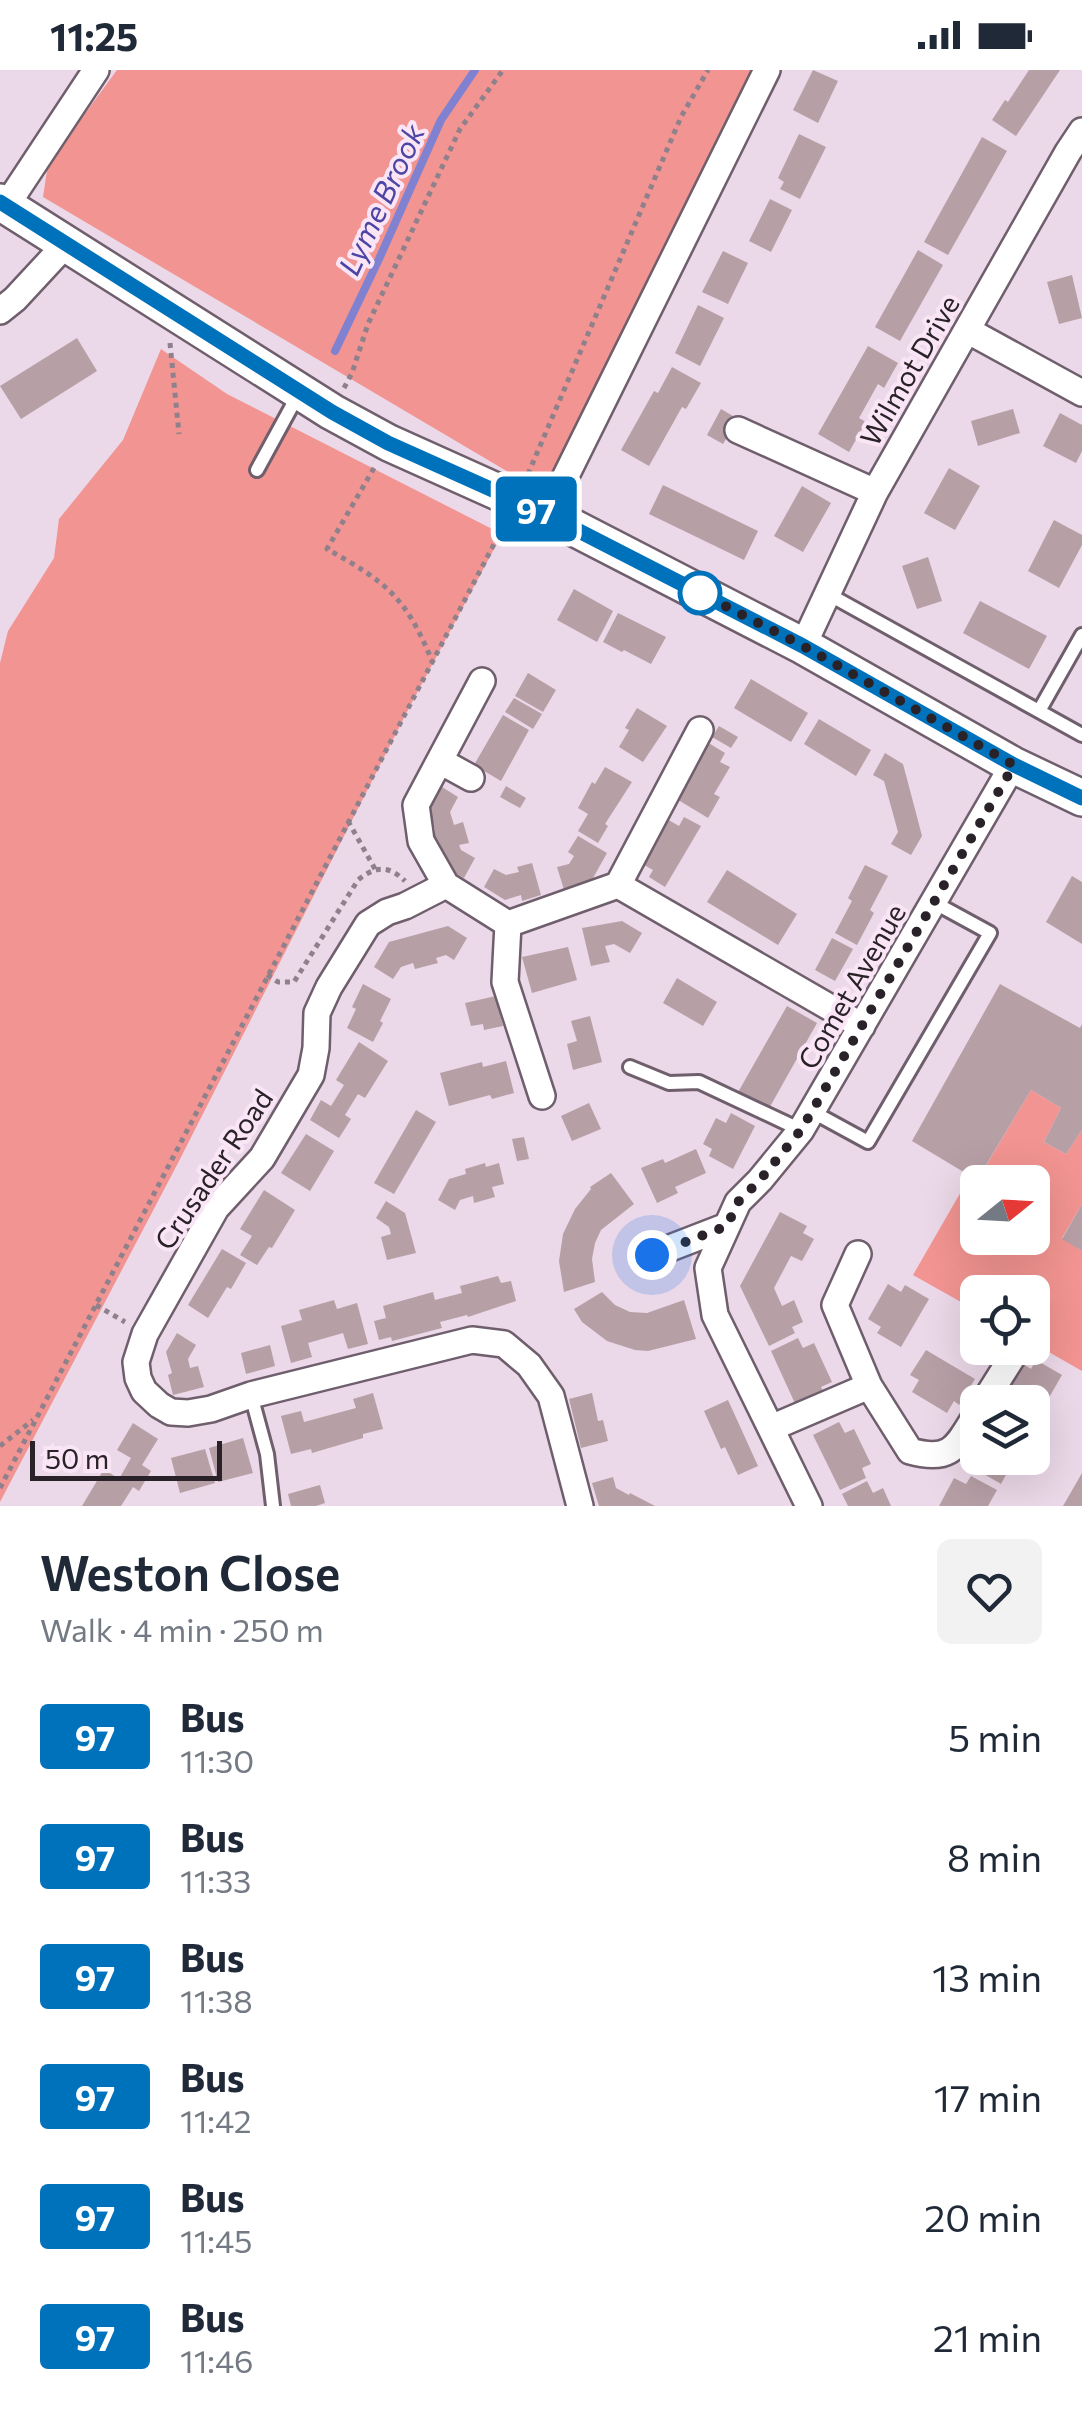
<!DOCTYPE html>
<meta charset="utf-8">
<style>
body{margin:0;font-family:Commissioner,sans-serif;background:#f2f2f3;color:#1f2937;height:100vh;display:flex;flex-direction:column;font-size:38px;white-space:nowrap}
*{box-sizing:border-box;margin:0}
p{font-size:32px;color:#747a83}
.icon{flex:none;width:55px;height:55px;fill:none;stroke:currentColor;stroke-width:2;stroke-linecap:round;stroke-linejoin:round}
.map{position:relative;height:1436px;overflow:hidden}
.sheet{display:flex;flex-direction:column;background:#fff;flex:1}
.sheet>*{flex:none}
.badge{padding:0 20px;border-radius:8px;font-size:35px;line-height:65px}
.needle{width:65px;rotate:72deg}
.tools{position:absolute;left:960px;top:1095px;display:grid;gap:20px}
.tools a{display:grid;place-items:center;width:90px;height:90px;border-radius:15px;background:#fff;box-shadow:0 10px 40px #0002;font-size:50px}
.scale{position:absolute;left:30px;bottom:25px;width:192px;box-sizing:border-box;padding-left:10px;border:5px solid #292228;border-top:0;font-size:28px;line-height:35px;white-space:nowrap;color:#292228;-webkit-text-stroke:8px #f9e5f5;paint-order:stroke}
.you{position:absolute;width:50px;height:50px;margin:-25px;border:8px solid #fff;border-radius:50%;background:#1a73e8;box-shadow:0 0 0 15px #1a73e833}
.map>.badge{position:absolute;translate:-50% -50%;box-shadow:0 0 0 5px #fff}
.round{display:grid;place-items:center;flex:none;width:105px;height:105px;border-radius:15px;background:#f2f2f3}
.headline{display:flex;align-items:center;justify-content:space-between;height:170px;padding:0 40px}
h1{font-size:48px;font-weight:600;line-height:75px}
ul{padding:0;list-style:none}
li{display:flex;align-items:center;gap:30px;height:120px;padding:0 40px}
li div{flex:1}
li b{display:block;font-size:38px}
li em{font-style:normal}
li .badge{min-width:110px;font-weight:700;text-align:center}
.status{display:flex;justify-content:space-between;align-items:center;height:70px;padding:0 50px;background:#fff;direction:ltr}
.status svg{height:28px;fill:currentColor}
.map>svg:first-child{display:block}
.green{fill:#f29491;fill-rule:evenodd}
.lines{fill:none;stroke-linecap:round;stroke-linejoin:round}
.stream{stroke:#8081d0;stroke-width:8}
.building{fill:#b79fa6}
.lane-casing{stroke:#6f5e6c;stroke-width:18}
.street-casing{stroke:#6f5e6c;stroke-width:30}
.secondary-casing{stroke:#6f5e6c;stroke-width:40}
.path{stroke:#8e818c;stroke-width:5;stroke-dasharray:5 5;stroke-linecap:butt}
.lane{stroke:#fff;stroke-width:12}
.street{stroke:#fff;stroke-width:25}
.secondary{stroke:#fff;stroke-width:35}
.line-casing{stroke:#fff;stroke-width:22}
.line{stroke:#0072bc;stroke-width:15}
.walk{stroke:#292228;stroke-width:10;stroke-dasharray:0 18}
.stop-dot{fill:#fff;stroke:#0072bc;stroke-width:5}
.labels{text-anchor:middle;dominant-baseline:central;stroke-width:8;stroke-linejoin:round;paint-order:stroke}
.street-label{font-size:28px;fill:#292228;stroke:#f9e5f5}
.water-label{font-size:30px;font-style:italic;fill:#4c45a4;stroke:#f9e5f5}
</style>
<div class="status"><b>11:25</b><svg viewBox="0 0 49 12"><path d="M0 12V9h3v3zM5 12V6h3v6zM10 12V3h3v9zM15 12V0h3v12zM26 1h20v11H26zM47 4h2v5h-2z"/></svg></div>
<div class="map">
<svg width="1082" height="1436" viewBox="0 0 1082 1436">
<rect width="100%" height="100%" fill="#ebd8e8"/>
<path class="green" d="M117 0H758L544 423 43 127 48 94Z
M161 279 227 324 502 464 409 638 178 1093 0 1432V593L8 561 54 488 59 449 123 370Z
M1031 1020 1061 1038 1044 1072 1066 1084 1082 1060V1134L1062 1168 1082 1181V1301L1033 1273 1032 1222H978L977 1241 913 1205 970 1106 978 1109ZM978 1112H1032V1168H978Z"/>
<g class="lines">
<path class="stream" d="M335 281 379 189 441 50 475 0"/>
</g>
<path class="building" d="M813 0 838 11 818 53 793 40Z
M1029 0H1060L1016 66 992 50 1005 30 1008 32Z
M799 64 826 77 800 129 780 119 784 112 778 108Z
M982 67 1007 81 948 185 924 172Z
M770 129 792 140 771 182 749 171Z
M918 180 943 195 900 271 875 257Z
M723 181 748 193 728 234 702 222Z
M1072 205 1082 248 1059 254 1047 212Z
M698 235 724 248 700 296 675 283Z
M77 268 97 301 21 349 0 316Z
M868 276 898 293 884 318 878 314 859 348 866 352 849 382 818 364Z
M672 297 701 313 686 339 682 337 649 396 621 380 654 321 658 323Z
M721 339 738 349 723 374 707 365Z
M1013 339 1020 363 978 376 971 351Z
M1060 343 1082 355V381L1076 393 1043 376Z
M949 398 980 416 955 460 924 443Z
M663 415 758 461 744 490 649 444Z
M802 416 831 433 803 482 774 466Z
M1054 450 1082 465V475L1059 518 1028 501Z
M928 487 942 531 917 539 902 496Z
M574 519 613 541 597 572 557 550Z
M980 531 1047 566 1029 599 963 563Z
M618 543 666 567 651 594 624 580 622 582 603 572Z
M528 603 556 620 543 642 515 626Z
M751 609 808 643 791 672 734 638Z
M514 628 542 644 533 659 505 642Z
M637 638 667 656 643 692 619 677 629 660 625 658Z
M503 645 529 660 501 711 474 695Z
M819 649 871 680 856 706 804 674Z
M719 656 738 667 731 678 712 667Z
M707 672 725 683 720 692 730 697 714 724 720 727 708 748 675 728Z
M885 683 903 694 916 743 922 766 911 785 891 774 898 762 884 711 873 705Z
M605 697 632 712 605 754 608 756 598 773 578 761 588 744 578 738 592 712 595 714Z
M506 716 526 728 520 738 500 727Z
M442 717 458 727 450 742 454 755 463 752 469 773 459 775 461 780 475 788 464 808 446 798 441 781 438 782 432 761 435 760 429 739Z
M684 747 701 756 665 817 649 807 653 800 639 792 665 748 679 756Z
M578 766 607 783 588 817 565 823 557 797 569 794 574 786 568 782Z
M532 793 541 825 522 831 521 825 505 830 484 817 494 799 506 805 519 802 517 797Z
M865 795 888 806 870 840 874 843 857 875 835 863 852 831 848 828Z
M727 800 797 844 778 875 707 832Z
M1072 806 1082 812V874L1046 852Z
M622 851 642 863 630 883 614 874 605 876 610 892 591 896 582 858Z
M448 856 467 868 454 890 446 885 436 888 438 893 415 899 413 893 401 897 393 909 374 897 389 872Z
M832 868 853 879 835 911 815 900Z
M568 877 577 910 532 923 522 887Z
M677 908 717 932 703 956 663 933Z
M363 914 391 929 380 951 383 953 373 972 347 958 356 939 352 937Z
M1000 914 1080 958 1082 954V1060L1066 1084 1044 1072 1061 1038 1031 1020 977 1110 912 1071Z
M496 926 503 956 484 960 483 954 471 956 465 933Z
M787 936 817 953 767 1042 737 1024Z
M590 946 602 992 573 1000 567 974 577 971 571 951Z
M359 972 388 991 365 1028 358 1024 345 1045 351 1049 339 1068 310 1050 321 1030 331 1036 344 1015 336 1010Z
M506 991 514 1023 492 1029 490 1025 449 1036 440 1003 482 992 483 997Z
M589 1033 601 1059 572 1071 561 1046Z
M416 1040 436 1052 394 1124 374 1113Z
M731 1043 755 1056 733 1099 709 1086 712 1079 703 1074 716 1048 726 1053Z
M306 1064 334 1081 310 1121 281 1103Z
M524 1067 529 1089 517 1091 512 1069Z
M696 1079 706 1103 675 1117 678 1123 657 1133 641 1098 663 1089 665 1093Z
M485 1093 486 1097 499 1093 504 1114 492 1117 495 1127 474 1133 473 1126 460 1130 455 1140 438 1130 449 1109 466 1104 465 1099Z
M611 1103 634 1134 601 1160 595 1173 592 1189 595 1212 564 1222 559 1191 563 1164 575 1139 591 1119 590 1117Z
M264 1120 295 1140 272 1178 269 1177 257 1195 240 1185 252 1166 240 1159Z
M386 1131 405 1143 416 1183 387 1190 381 1167 391 1164 389 1157 376 1148Z
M1082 1134V1181L1062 1169Z
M780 1142 807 1156 803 1163 814 1169 802 1191 791 1186 774 1218 782 1236 794 1230 803 1252 792 1257 795 1263 769 1276 740 1216Z
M222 1179 246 1193 231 1219 227 1217 208 1248 188 1235Z
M498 1206 501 1213 511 1211 516 1231 468 1247 467 1245 440 1252 442 1258 392 1271 391 1267 379 1270 374 1251 386 1248 383 1236 433 1222 435 1230 462 1223 460 1216Z
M888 1214 901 1222 905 1215 929 1229 901 1277 877 1263 881 1257 868 1249Z
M602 1222 615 1235 630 1242 647 1243 684 1230 696 1269 648 1281 635 1280 607 1271 582 1252 574 1239Z
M334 1230 337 1239 357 1233 368 1274 348 1279 343 1263 308 1273 312 1287 291 1293 281 1256 302 1250 299 1240Z
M177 1263 196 1275 188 1289 190 1298 198 1296 204 1317 173 1325 168 1305 172 1303 166 1282Z
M798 1268 803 1278 814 1273 832 1312 821 1317 826 1327 798 1340 771 1281Z
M270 1275 275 1296 246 1304 241 1283Z
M926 1280 975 1309 959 1335 954 1331 947 1343 912 1322 919 1310 910 1305Z
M1036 1290 1062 1305 1032 1357V1332H1007L999 1328 1020 1292 1031 1299Z
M373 1323 383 1359 363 1364V1368L312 1383 311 1379 291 1384 281 1346 301 1341 304 1352 356 1338 353 1329Z
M592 1323 598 1351 603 1350 608 1371 581 1378 569 1329Z
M728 1330 758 1396 738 1405 725 1377 721 1379 704 1341Z
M839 1352 845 1363 854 1359 871 1394 862 1398 866 1408 840 1420 813 1365Z
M133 1353 158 1369 142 1395 151 1401 139 1421 133 1417 121 1436H82L104 1399 119 1409 131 1388 117 1380Z
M978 1365V1388H1015L1001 1414 975 1399 978 1394 966 1387Z
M243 1368 253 1403 218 1412 209 1378Z
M205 1379 215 1413 180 1423 171 1388Z
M1082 1403V1436H1063Z
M971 1406 997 1420 988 1436H939L954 1408 966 1414Z
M613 1407 616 1418 629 1425 630 1423 655 1436H599L592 1413Z
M867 1411 873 1423 883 1418 891 1436H848L842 1424Z
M320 1415 325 1433 316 1436H291L288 1424Z"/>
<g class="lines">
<g class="lane-casing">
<path id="lane" d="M257 400 299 323
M828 524 1082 665
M1039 641 1082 565
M630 997 669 1013 699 1012 801 1060
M813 1042 868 1072 990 863 935 833
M251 1325 267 1384 273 1436"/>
</g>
<g class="street-casing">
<path id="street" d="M6 136 96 0
M0 241 15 229 66 174
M967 260 1082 323
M738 360 875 422
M547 444 767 0
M803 576 875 422 1068 82 1082 61
M440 691 471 708
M446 815 421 771 416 735 482 611
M618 815 700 660
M508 854 505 912 542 1026
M858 1184 835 1235 869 1316 910 1381C953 1393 957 1375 978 1342
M652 1185 727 1156
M984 1332 1018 1278
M771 1358 869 1316
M580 1436 551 1326 529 1295 504 1274 472 1270 251 1325 211 1339 188 1343 171 1342 159 1335 144 1321 138 1308 136 1292 145 1264 216 1138 262 1088 311 1005 316 978 317 943 329 917 368 854 387 842 405 836 446 815 508 854 618 815 862 956
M809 1436 715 1245 708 1198 738 1132 760 1110 801 1060 1013 695"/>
</g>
<g class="secondary-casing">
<path id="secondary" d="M0 132 332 342 389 373 547 444 803 576 1013 695 1082 728"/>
</g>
<path class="path" d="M170 273 179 364
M344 318 352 303 368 254 460 59 503 0
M374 398 327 479C386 512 406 527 432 591
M528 404 681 47 708 0
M348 751 375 799
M267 905 278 912H294L358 810C375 796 389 795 405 811
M96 1235 125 1252
M0 1376 33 1350
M0 1418 504 455"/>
<use href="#lane" class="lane"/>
<use href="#street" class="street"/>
<use href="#secondary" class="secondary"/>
</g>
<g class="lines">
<g class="line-casing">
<path id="line" d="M0 132 332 342 388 373 546 444 803 576 1014 695 1082 728"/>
</g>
<use href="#line" class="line"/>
<path class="walk" d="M652 1185 727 1156 738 1132 760 1110 801 1060 1014 695 803 576 700 523"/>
</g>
<circle class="stop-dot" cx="700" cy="523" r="20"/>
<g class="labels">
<g class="street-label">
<text transform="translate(909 300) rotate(-60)">Wilmot Drive</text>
<text transform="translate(851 916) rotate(-60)">Comet Avenue</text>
<text transform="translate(213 1099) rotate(-56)">Crusader Road</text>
</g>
<g class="water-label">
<text transform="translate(380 129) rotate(-65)">Lyme Brook</text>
</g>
</g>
</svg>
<div class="tools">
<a><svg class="needle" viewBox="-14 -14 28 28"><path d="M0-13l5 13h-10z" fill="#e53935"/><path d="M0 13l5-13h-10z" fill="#747a83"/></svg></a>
<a><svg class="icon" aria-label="locate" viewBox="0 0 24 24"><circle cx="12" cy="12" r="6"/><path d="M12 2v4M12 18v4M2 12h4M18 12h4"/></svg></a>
<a><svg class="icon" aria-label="layers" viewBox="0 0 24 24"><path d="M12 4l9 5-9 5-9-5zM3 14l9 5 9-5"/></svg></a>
</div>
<div class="scale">50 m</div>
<div class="you" style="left:652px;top:1185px"></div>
<b class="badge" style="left:536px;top:439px;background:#0072bc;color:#fff">97</b>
</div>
<section class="sheet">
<div class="headline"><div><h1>Weston Close</h1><p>Walk · 4 min · 250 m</p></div><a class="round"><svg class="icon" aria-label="heart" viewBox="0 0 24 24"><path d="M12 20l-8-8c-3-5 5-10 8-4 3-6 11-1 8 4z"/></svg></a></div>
<ul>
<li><span class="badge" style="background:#0072bc;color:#fff">97</span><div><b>Bus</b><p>11:30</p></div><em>5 min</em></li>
<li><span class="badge" style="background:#0072bc;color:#fff">97</span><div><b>Bus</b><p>11:33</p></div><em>8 min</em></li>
<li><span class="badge" style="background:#0072bc;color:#fff">97</span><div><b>Bus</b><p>11:38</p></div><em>13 min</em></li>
<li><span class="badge" style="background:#0072bc;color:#fff">97</span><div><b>Bus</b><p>11:42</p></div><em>17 min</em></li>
<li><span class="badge" style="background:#0072bc;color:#fff">97</span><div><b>Bus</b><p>11:45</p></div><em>20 min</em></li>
<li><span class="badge" style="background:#0072bc;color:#fff">97</span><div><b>Bus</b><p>11:46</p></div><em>21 min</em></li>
</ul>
</section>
